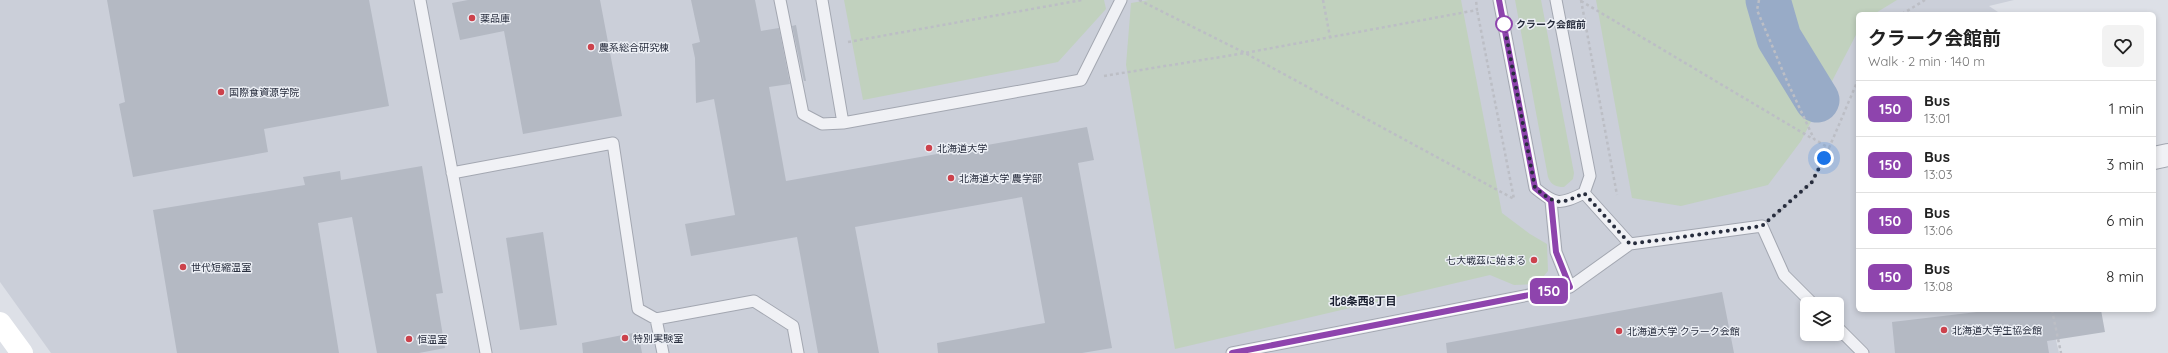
<!DOCTYPE html>
<meta charset="utf-8">
<style>
body{margin:0;font-family:Quicksand,"Noto Sans JP",sans-serif;background:#f2f2f2;color:#222;height:100vh;display:flex;flex-direction:column;font-size:15px;white-space:nowrap}
*{box-sizing:border-box;margin:0}
p{font-size:13px;color:#767676}
.icon{flex:none;width:22px;height:22px;fill:none;stroke:currentColor;stroke-width:2;stroke-linecap:round;stroke-linejoin:round}
.map{position:relative;flex:1;overflow:hidden}
.drawer{position:absolute;left:1856px;top:12px;width:300px;height:300px;display:flex;flex-direction:column;background:#fff;border-radius:6px;box-shadow:0 2px 6px #0003}
.drawer>*{flex:none}
.badge{padding:0 8px;border-radius:6px;font-size:14px;line-height:26px}
.tools{position:absolute;left:1800px;top:297px;display:grid;gap:8px}
.tools a{display:grid;place-items:center;width:44px;height:44px;border-radius:6px;background:#fff;box-shadow:0 2px 6px #0003;font-size:20px}
.you{position:absolute;width:20px;height:20px;margin:-10px;border:3px solid #fff;border-radius:50%;background:#1a73e8;box-shadow:0 0 0 6px #1a73e833}
.map>.badge{position:absolute;translate:-50% -50%;box-shadow:0 0 0 2px #fff}
.round{display:grid;place-items:center;flex:none;width:42px;height:42px;border-radius:6px;background:#f2f2f2}
.overview{display:flex;align-items:center;justify-content:space-between;height:68px;padding:0 12px}
h1{font-size:19px;font-weight:700;line-height:30px}
ul{padding:0;list-style:none}
li{display:flex;align-items:center;gap:12px;height:56px;padding:0 12px;border-top:1px solid #e0e0e0}
li div{flex:1}
li b{display:block;font-size:15px}
li em{font-style:normal}
li .badge{min-width:44px;font-weight:700;text-align:center}
.map>svg:first-child{display:block}
.built{fill:#cbcfd9;fill-rule:evenodd}
.green{fill:#c1d1be}
.lines{fill:none;stroke-linecap:round;stroke-linejoin:round}
.river{stroke:#98abc7;stroke-width:45}
.building{fill:#b4b9c3}
.lane-casing{stroke:#a3a7b1;stroke-width:13}
.street-casing{stroke:#a3a7b1;stroke-width:24}
.path{stroke:#bcbec5;stroke-width:2.5;stroke-dasharray:3 3;stroke-linecap:butt}
.lane{stroke:#f0f1f5;stroke-width:11}
.street{stroke:#f0f1f5;stroke-width:22}
.secondary{stroke:#fff;stroke-width:22}
.line-casing{stroke:#fff;stroke-width:9}
.line{stroke:#8e44ad;stroke-width:6}
.walk{stroke:#272d3d;stroke-width:4;stroke-dasharray:0 7.2}
.poi-dot{fill:#cc424c;stroke:#eceff5;stroke-width:1.5}
.stop-dot{fill:#fff;stroke:#8e44ad;stroke-width:2}
.labels{text-anchor:middle;dominant-baseline:central;stroke-width:3;stroke-linejoin:round;paint-order:stroke}
.poi-label{font-size:10px;fill:#272d3d;stroke:#eceff5;text-anchor:start}
.stop-label{font-size:10px;font-weight:bold;fill:#272d3d;stroke:#eceff5;text-anchor:start}
.neighbourhood-label{font-size:11px;font-weight:bold;fill:#191e2e;stroke:#eceff5}
</style>
<div class="map">
<svg width="2168" height="353" viewBox="0 0 2168 353">
<rect width="100%" height="100%" fill="#dde0e7"/>
<path class="built" d="M0 0H2014L1989 6 2001 14H1858V310H2049L2059 353H51L0 282ZM1807 304H1837V334H1807Z"/>
<path class="green" d="M844 0H1104L1106 9 1058 62 863 100Z
M1149 0H1461L1502 213 1530 234 1547 244 1548 271 1537 284 1514 285 1490 275 1175 349 1126 65 1131 3Z
M1515 0H1541L1574 173 1573 179 1564 187C1556 187 1551 185 1548 177Z
M1596 0H1897L1874 14H1858V31L1801 141 1768 185 1681 206 1632 198Z"/>
<g class="lines">
<path class="river" d="M1768 0 1779 38 1817 100"/>
</g>
<path class="building" d="M107 0H369L389 106 264 129 268 152 133 177 119 104 125 102Z
M468 0H600L622 116 523 134 504 31 460 40 452 3Z
M691 0H755L761 31 779 28 790 84 769 87 786 181 1087 127 1094 160 1078 163 1112 348 1082 353H938L937 343 1045 323 1022 197 855 227 879 353H818L797 237 691 256 685 224 735 215 714 99 696 103 695 58 692 44 700 42Z
M796 25 806 81H804L792 26Z
M422 166 443 293 436 294 445 348 419 353H377L352 217 318 223 339 353H177L153 210 305 185 303 177 340 171 341 180Z
M543 232 557 325 520 330 506 238Z
M1722 292 1734 353H1447L1446 343Z
M1994 310H2101L2105 332 2047 341 2049 353H1895L1892 322Z
M638 332 642 353H583L582 343Z"/>
<g class="lines">
<g class="lane-casing">
<path id="lane" d="M420 0 486 353
M780 0 803 114 822 124 843 123
M822 0 843 123 1081 80 1121 0
M1499 0 1535 188C1556 205 1560 205 1584 193L1590 176 1556 0
M452 173 613 143 638 309 656 319 663 353
M1584 193 1630 244
M1551 201 1556 252 1570 287
M656 319 754 301 793 326 798 353
M1837 327 1863 353
M1232 353 1570 287 1630 244 1762 226 1784 275 1813 304"/>
</g>
<g class="street-casing">
<path id="street" d="M2154 158 2168 155"/>
</g>
<path class="path" d="M1139 0 1245 53 1514 199 1477 10
M1323 0 1330 37
M1581 0 1617 195
M1759 0 1757 10 1787 81 1814 139 1829 148 1812 182 1776 215
M1581 1 1813 139
M1902 14 1925 0
M848 42 1082 0
M1104 76 1245 53 1477 10 1476 0
M1829 148 1858 80
M2052 310 2061 353"/>
<use href="#lane" class="lane"/>
<use href="#street" class="street"/>
<path class="secondary" d="M0 323 22 353"/>
</g>
<g class="lines">
<g class="line-casing">
<path id="line" d="M1232 353 1570 287 1556 252 1551 201 1535 188 1499 0"/>
</g>
<use href="#line" class="line"/>
<path class="walk" d="M1504 24 1535 188C1556 205 1560 205 1584 193L1630 244 1762 226 1812 182 1824 158"/>
</g>
<g class="poi-dot">
<circle cx="472" cy="18" r="4"/>
<circle cx="591" cy="47" r="4"/>
<circle cx="221" cy="92" r="4"/>
<circle cx="929" cy="148" r="4"/>
<circle cx="951" cy="178" r="4"/>
<circle cx="1534" cy="260" r="4"/>
<circle cx="183" cy="267" r="4"/>
<circle cx="1944" cy="330" r="4"/>
<circle cx="1619" cy="331" r="4"/>
<circle cx="625" cy="338" r="4"/>
<circle cx="409" cy="339" r="4"/>
</g>
<circle class="stop-dot" cx="1504" cy="24" r="8"/>
<g class="labels">
<g class="poi-label">
<text x="480" y="18">薬品庫</text>
<text x="599" y="47">農系総合研究棟</text>
<text x="229" y="92">国際食資源学院</text>
<text x="937" y="148">北海道大学</text>
<text x="959" y="178">北海道大学 農学部</text>
<text x="1526" y="260" text-anchor="end">七大戦茲に始まる</text>
<text x="191" y="267">世代短縮温室</text>
<text x="1952" y="330">北海道大学生協会館</text>
<text x="1627" y="331">北海道大学 クラーク会館</text>
<text x="633" y="338">特別実験室</text>
<text x="417" y="339">恒温室</text>
</g>
<g class="stop-label">
<text x="1516" y="24">クラーク会館前</text>
</g>
<g class="neighbourhood-label">
<text x="1363" y="301">北8条西8丁目</text>
</g>
</g>
</svg>
<div class="tools">
<a><svg class="icon" aria-label="layers" viewBox="0 0 24 24"><path d="M12 4l9 5-9 5-9-5zM3 14l9 5 9-5"/></svg></a>
</div>
<div class="you" style="left:1824px;top:158px"></div>
<b class="badge" style="left:1549px;top:291px;background:#8e44ad;color:#fff">150</b>
<section class="drawer">
<div class="overview"><div><h1>クラーク会館前</h1><p>Walk · 2 min · 140 m</p></div><a class="round"><svg class="icon" aria-label="heart" viewBox="0 0 24 24"><path d="M12 20l-8-8c-3-5 5-10 8-4 3-6 11-1 8 4z"/></svg></a></div>
<ul>
<li><span class="badge" style="background:#8e44ad;color:#fff">150</span><div><b>Bus</b><p>13:01</p></div><em>1 min</em></li>
<li><span class="badge" style="background:#8e44ad;color:#fff">150</span><div><b>Bus</b><p>13:03</p></div><em>3 min</em></li>
<li><span class="badge" style="background:#8e44ad;color:#fff">150</span><div><b>Bus</b><p>13:06</p></div><em>6 min</em></li>
<li><span class="badge" style="background:#8e44ad;color:#fff">150</span><div><b>Bus</b><p>13:08</p></div><em>8 min</em></li>
</ul>
</section>
</div>
